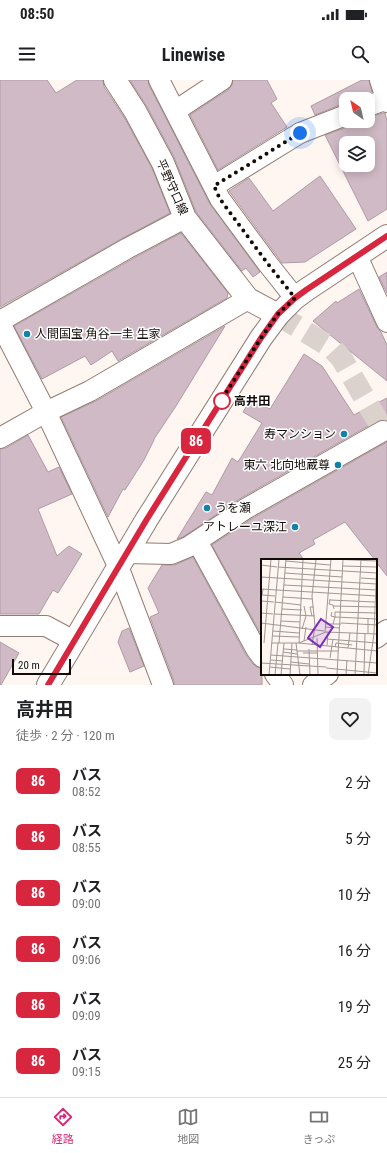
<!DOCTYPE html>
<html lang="ja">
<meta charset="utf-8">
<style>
body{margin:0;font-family:"Roboto Condensed","Noto Sans JP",sans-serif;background:#f2f2f2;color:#202124;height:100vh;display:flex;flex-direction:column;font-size:15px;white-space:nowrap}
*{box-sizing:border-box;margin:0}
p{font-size:13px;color:#757577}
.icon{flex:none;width:22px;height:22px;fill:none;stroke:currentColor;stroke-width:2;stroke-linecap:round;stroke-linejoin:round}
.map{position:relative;height:605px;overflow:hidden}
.side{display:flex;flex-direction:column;background:#fff;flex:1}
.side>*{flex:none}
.badge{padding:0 8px;border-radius:6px;font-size:14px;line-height:26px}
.needle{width:26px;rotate:326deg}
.fabs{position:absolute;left:339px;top:12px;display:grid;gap:8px}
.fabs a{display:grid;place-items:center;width:36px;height:36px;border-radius:8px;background:#fff;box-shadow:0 2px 10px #0003;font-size:20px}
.scale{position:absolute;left:12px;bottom:10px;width:59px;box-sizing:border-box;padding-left:4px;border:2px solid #120b08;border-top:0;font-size:11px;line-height:14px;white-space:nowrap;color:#120b08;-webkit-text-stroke:3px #fff;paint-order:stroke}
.you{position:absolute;width:20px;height:20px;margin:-10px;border:3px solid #fff;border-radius:50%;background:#1a73e8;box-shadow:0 0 0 6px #1a73e833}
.map>.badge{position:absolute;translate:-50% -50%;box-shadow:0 0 0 2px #fff}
.round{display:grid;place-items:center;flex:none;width:42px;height:42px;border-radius:8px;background:#f2f2f2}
.headline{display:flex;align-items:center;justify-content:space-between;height:68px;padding:0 16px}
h1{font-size:19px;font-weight:700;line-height:30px}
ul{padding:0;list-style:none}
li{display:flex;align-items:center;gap:12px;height:56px;padding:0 16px}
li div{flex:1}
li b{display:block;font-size:15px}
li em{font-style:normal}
li .badge{min-width:44px;font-weight:700;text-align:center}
.status{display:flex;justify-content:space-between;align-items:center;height:28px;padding:0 20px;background:#fff;direction:ltr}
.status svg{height:11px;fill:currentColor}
header{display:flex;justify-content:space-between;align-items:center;height:52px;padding:0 16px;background:#fff;font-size:18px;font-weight:700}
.tabs{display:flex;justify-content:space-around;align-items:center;height:56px;border-top:1px solid #e0e0e0;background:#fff;font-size:11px;color:#757577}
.tabs a{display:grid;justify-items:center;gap:2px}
.tabs .current{color:#db2777}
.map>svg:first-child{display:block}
.building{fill:#d0bac5;stroke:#b09aa5;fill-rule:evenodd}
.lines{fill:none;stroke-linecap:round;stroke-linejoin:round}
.secondary-tunnel{stroke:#dbd2ce;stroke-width:22;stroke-dasharray:22 11;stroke-linecap:butt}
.minor-casing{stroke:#927d74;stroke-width:22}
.secondary-casing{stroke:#927d74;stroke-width:24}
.primary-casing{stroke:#927d74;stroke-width:24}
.minor{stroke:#fff;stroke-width:20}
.secondary{stroke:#fff;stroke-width:22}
.primary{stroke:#fff;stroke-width:22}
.line-casing{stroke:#fff;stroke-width:9}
.line{stroke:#d7263d;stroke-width:6}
.walk{stroke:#120b08;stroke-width:4;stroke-dasharray:0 7.2}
.poi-dot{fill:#1183a9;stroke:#fff;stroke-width:1.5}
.stop-dot{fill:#fff;stroke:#d7263d;stroke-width:2}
.labels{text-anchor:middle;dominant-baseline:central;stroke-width:3;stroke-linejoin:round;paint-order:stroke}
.street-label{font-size:12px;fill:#120b08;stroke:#fff}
.poi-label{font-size:12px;fill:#120b08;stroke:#fff;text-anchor:end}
.stop-label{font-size:12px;font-weight:bold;fill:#120b08;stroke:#fff;text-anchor:start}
.inset-road{fill:none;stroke:#a09794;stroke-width:1}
.view{fill:#7b2cbf;fill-opacity:0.15;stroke:#7b2cbf;stroke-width:2}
.inset-edge{fill:none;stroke:#120b08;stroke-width:2}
</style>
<div class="status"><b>08:50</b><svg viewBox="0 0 49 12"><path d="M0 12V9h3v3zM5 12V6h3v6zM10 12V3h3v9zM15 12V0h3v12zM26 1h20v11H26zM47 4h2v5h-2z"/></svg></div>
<header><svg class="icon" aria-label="menu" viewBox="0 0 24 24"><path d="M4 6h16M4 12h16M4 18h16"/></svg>Linewise<svg class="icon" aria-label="search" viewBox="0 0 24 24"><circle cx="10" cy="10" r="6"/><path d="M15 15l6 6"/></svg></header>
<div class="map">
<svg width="387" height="605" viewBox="0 0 387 605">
<rect width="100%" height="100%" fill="#fff5f1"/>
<path class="building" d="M0 0H47L56 13 77 0H103L104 7 124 37 152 88 170 133 123 158 0 227Z
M130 0H148L149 5 210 124 260 192 253 197 246 188 242 191 196 132 174 77 146 25Z
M233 0H267L277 19 271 23 287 47 218 90 190 35 228 10 232 5Z
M362 0H369L372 12 364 15 359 19H346V24H342L315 35 311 26Z
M383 33H385L387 41V129L368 141 325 55 350 46 356 41H368V37ZM346 63H368V85H346Z
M320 96 356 149 305 182 282 183 229 111 249 98 273 131Z
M181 153 228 213 227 218 118 281 112 271 91 285 85 276 42 299 14 246 134 178Z
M387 192V213L379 197Z
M359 209 377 247 381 252 387 265V301L313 241 336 221 337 223Z
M225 246 176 326 154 359V360L144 380 125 410 123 409 108 437 61 337 96 321Z
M304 274 322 286 354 335 387 318V341L383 340 377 341 241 418 183 457 177 459 206 412 212 415 232 378 238 382 262 343 243 332 251 319 270 329Z
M28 355 48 392 59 387 72 414 38 429 57 476 69 466 82 474 58 513 53 510 39 534H0V369L6 368Z
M387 362V496L376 482V480H375L345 442 313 460 315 464 299 473 304 480H262V556L212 465 253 438Z
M193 477 246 575 253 584 257 587 262 588V605H174V601L150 537 159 533 148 508 162 485H175Z
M129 548 144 586 130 592 118 562 122 551Z
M0 562 19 573 1 605H0Z"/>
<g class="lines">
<path class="secondary-tunnel" d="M278 235 332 268 342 279 387 357"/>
<g class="minor-casing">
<path id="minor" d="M159 0 220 119 268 184 295 218
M380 0 387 22
M368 26 387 19
M175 31 222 0
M214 106 300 53 346 35
M357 176 387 242
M0 241 128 168 185 138
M0 243 46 332 118 486 163 605
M0 358 46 332 90 311 248 219
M197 461 256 569 262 577
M127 473 171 474 188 467 247 428 383 351
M0 546H46L74 561
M376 558 387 550
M275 594 283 605
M313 605 328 594"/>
</g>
<g class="secondary-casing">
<path id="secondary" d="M115 0 135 31 163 83 185 138 248 219 278 235"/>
</g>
<g class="primary-casing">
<path id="primary" d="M48 605 147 439 261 258 278 235 295 218 306 210 387 156"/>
</g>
<use href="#minor" class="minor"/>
<use href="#secondary" class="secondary"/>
<use href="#primary" class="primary"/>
</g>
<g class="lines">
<g class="line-casing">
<path id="line" d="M48 605 147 439 261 258 278 234 295 218 306 210 387 156"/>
</g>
<use href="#line" class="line"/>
<path class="walk" d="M222 321 220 322 261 258 278 234 295 218 268 184 220 119 214 106 300 53"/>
</g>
<g class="poi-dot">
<circle cx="27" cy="254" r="4"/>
<circle cx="344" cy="354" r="4"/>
<circle cx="338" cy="385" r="4"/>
<circle cx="207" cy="428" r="4"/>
<circle cx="295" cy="447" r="4"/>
</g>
<circle class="stop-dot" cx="222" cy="321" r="8"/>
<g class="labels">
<g class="street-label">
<text transform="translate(172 107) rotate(66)">平野守口線</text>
</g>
<g class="poi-label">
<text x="35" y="254" text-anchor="start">人間国宝 角谷一圭 生家</text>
<text x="336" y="354">寿マンション</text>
<text x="330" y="385">東六 北向地蔵尊</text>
<text x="215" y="428" text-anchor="start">うを瀬</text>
<text x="287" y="447">アトレーユ深江</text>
</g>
<g class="stop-label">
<text x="234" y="321">高井田</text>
</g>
</g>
<g transform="translate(261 479)">
<rect width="116" height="116" fill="#fff5f1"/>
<path class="inset-road" d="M42 0 38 84 116 92M69 0 116 2M25 2 69 6M0 6 16 8M82 7 115 8M17 8 116 14M24 14 81 18M0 18 116 25M100 19 115 20M23 26 116 31M0 30 116 37M2 30 1 36 14 37M22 38 51 40M69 40 68 45 72 46 73 50M69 41 114 43M0 42 13 43M14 43 40 46M72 47 116 48M21 50 41 51M71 53 70 57 74 58V53L116 54M0 54 12 55M13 55 54 57M51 57 49 48H53M20 62 39 63M0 64 63 72M80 64 116 66M65 65H80M72 65 74 58 116 60M64 68 79 69M41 70 45 57 43 47M12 72 38 74M64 73 70 0M107 74V60M113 75 116 0M12 77 38 78M56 79 57 116M66 80 116 84M43 82 45 68M3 84 10 0M11 84H38L65 73 116 75M18 84 25 0M35 84 39 116M51 86 54 67 51 37 55 0M66 86 67 73M74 88 75 84 91 86M87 89 89 74M23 90 36 91M48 90 49 116M36 92H77M22 93 36 95M42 94H56M10 96 116 104M69 99 72 80M10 101 22 102M30 103 48 105M0 104 65 108M9 108 29 110M65 109 116 114M8 116 18 0M14 116 17 84M20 116 23 84M29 116 31 84M76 116 82 0M85 116 86 101M94 116 100 0M103 116 104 74M107 116 113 75"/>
<path class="view" d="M60 60 72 68 59 88 47 79Z"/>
<rect width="116" height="116" class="inset-edge"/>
</g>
</svg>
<div class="fabs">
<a><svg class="needle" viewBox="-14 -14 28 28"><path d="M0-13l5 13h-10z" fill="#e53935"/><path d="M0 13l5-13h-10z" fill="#757577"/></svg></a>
<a><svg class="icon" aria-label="layers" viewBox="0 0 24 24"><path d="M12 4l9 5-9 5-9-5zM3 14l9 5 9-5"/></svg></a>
</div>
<div class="scale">20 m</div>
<div class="you" style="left:300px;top:53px"></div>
<b class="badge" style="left:196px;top:361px;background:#d7263d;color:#fff">86</b>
</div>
<section class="side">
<div class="headline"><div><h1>高井田</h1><p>徒歩 · 2 分 · 120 m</p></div><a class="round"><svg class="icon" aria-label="heart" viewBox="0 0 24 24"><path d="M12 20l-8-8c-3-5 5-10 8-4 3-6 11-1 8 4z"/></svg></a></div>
<ul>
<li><span class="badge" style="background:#d7263d;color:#fff">86</span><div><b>バス</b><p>08:52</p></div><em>2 分</em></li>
<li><span class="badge" style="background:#d7263d;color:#fff">86</span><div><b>バス</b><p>08:55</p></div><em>5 分</em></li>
<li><span class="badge" style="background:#d7263d;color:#fff">86</span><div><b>バス</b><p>09:00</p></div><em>10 分</em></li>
<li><span class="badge" style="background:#d7263d;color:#fff">86</span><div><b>バス</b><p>09:06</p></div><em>16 分</em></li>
<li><span class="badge" style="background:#d7263d;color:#fff">86</span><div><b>バス</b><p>09:09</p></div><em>19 分</em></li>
<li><span class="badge" style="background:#d7263d;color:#fff">86</span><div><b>バス</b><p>09:15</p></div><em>25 分</em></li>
</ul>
</section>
<nav class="tabs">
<a class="current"><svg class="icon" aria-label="directions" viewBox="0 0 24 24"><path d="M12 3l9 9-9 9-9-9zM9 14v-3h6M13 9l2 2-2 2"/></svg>経路</a>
<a><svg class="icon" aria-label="map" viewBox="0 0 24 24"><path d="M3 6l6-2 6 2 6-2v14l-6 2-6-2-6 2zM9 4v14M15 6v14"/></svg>地図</a>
<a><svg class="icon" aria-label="tickets" viewBox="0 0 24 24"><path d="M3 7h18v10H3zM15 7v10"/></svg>きっぷ</a>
</nav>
